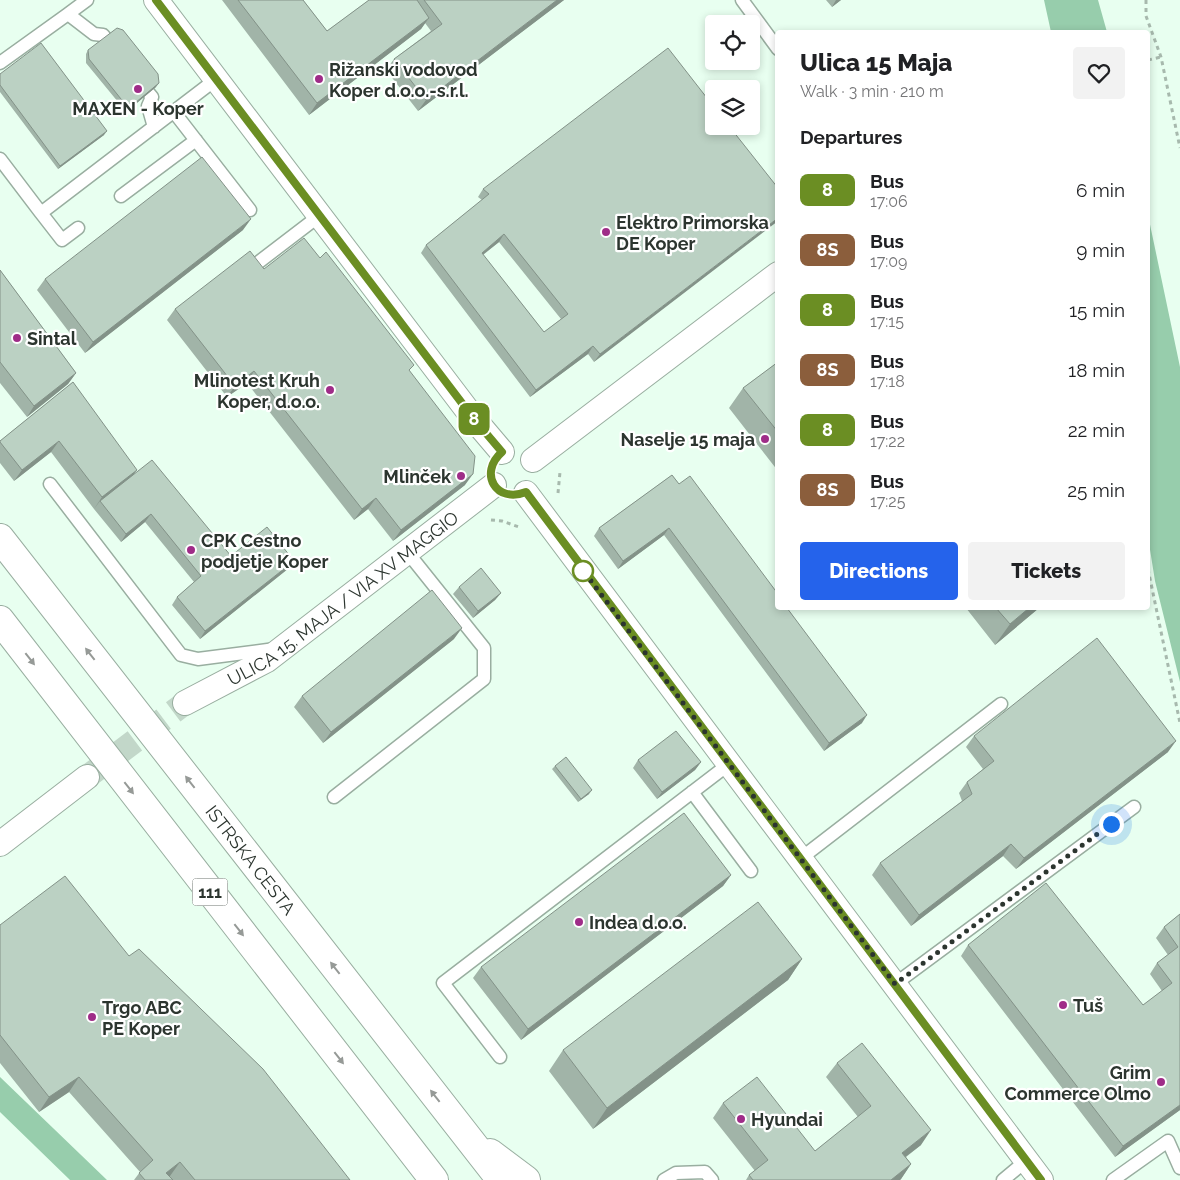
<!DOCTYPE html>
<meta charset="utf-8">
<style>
body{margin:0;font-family:Raleway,sans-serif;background:#f2f2f2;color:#202124;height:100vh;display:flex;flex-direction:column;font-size:19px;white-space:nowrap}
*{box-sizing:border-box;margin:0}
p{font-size:16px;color:#757577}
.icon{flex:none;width:28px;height:28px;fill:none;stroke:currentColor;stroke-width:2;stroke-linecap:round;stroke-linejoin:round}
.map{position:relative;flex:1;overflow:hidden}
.details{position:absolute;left:775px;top:30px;width:375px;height:580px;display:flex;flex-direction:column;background:#fff;border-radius:5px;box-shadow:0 2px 8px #0003}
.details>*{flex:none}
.badge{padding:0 10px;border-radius:8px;font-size:18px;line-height:32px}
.controls{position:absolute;left:705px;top:15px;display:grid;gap:10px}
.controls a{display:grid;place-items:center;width:55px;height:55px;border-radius:5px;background:#fff;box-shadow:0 2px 8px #0003;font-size:25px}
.you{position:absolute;width:25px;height:25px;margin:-12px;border:4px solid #fff;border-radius:50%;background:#1a73e8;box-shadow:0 0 0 8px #1a73e833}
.map>.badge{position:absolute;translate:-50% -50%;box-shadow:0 0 0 2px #fff}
h2{padding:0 25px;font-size:19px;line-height:45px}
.round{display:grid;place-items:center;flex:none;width:52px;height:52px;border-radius:5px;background:#f2f2f2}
.head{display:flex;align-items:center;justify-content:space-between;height:85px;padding:0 25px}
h1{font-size:24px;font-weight:800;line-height:38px}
.button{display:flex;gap:10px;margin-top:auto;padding:10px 25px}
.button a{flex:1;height:58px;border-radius:5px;background:#2563eb;color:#fff;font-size:20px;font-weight:800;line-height:58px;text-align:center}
.button a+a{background:#f2f2f2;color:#202124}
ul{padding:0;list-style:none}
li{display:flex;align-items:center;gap:15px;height:60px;padding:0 25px}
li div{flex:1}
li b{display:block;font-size:19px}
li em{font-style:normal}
li .badge{min-width:55px;font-weight:700;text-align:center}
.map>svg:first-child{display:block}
.water{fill:#97cdac}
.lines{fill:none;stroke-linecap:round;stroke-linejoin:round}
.minor-tunnel{stroke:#c2d7c9;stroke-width:24;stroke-dasharray:24 12;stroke-linecap:butt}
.service-casing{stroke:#99aea0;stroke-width:15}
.minor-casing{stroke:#99aea0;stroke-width:26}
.trunk-casing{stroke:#99aea0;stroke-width:30}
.path{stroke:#a7b9ad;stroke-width:3;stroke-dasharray:4 4;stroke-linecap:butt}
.service{stroke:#fff;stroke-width:12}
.minor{stroke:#fff;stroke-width:24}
.trunk{stroke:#fff;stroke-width:28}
.wall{fill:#a1b4a8;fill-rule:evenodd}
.shaded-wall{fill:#839288}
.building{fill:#bbd1c3;stroke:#839288;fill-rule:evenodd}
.oneway{fill:#969a97}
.line-casing{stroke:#fff;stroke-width:11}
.line{stroke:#6b8e23;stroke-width:8}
.walk{stroke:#2c352f;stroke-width:5;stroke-dasharray:0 9}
.poi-dot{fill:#9f2c88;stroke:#fff;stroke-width:2}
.stop-dot{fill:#fff;stroke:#6b8e23;stroke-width:2.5}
.labels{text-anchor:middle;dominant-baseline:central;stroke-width:4.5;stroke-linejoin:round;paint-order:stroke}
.shield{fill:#fff;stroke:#6b726d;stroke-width:1}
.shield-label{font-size:16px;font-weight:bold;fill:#2c352f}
.poi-label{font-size:18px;font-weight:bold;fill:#2c352f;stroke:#fff;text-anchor:start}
.street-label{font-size:18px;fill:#2c352f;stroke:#fff}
</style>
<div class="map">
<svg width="1180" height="1180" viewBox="0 0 1180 1180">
<rect width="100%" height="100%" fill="#e8fff0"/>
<path class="water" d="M1044 0H1098L1107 32H1051Z
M1148 215 1180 367V682L1155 581 1148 537Z
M0 1077 107 1180H70L0 1112Z"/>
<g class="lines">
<path class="minor-tunnel" d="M87 777 185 703"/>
<g class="service-casing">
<path id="service" d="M87 0 68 14 94 34 103 35 115 50
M742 0 778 49
M0 63 68 14
M138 80 152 97 148 106 154 127
M174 112 250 210
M0 159 41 213 215 80
M121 196 196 140
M41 213 62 240 78 228
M251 268 319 216
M50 484 181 655 198 659 275 649
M692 792 751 871
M334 797 484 679V648L408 553
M800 859 1001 704
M895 984 1134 807
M500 1057 443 983 729 764
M664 1180 676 1173 705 1172 712 1180
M1003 1180 1027 1160
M1113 1180 1168 1141 1180 1168"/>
</g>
<g class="minor-casing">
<g id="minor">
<path d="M156 0 474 419 502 452"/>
<path d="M533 460 778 274"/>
<path d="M526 493 1041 1180"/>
<path id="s1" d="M185 703 267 660 494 485"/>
<path d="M0 844 87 777"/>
</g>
</g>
<g class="trunk-casing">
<g id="trunk">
<path id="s2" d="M0 538 501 1180"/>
<path d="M0 620 434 1180"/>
<path d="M490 1153 526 1180"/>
</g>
</g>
<path class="path" d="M1146 0V16L1161 57 1180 148
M1148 60 1161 57
M558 493 560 472
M491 520 502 521 519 527
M1148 569 1180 723"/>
<use href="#service" class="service"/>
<use href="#minor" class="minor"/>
<use href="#trunk" class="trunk"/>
</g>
<path class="wall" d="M222 0H303L327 31 369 0H564L418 111 386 70 394 59 431 31 425 23 421 29 309 115Z
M826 0H841L832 7Z
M88 50 156 87 132 107 123 108 86 63V54Z
M0 74 104 135 58 169 0 92Z
M778 188 594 362 588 354 530 397 421 253 426 245 482 200 478 197 483 189ZM499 242 561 319 544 332 483 255Z
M243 230 85 353 37 290 45 279Z
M264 269 410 372 465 485 393 541 368 509 354 520 247 383 227 397 167 320 175 309Z
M0 270 76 373 68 384 27 417 0 383Z
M778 362V471L729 408 743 388Z
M73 382 134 474 231 556 289 568 200 639 172 605 177 597 194 582 145 522 121 542 94 509 51 452 14 481 0 463V441Z
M672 475 862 723 824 751 664 535 618 569 594 536 599 528Z
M459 587 501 593 495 600 473 618 453 594Z
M966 608H1039L995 645Z
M454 639 323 743 294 707 302 696Z
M974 736 1168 752 1016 869 1003 856 911 926 872 875 880 863 962 801 959 793 967 782 983 769 966 747Z
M638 760 701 762 695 770 657 799 633 768Z
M555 766 589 794 578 802 552 769Z
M731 875 723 886 521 1040 473 978 481 967Z
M1180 914V1110L1115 1157 961 956 968 945 1143 1005 1162 991 1150 974 1157 963 1168 955 1156 938 1164 927Z
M0 925 129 956 350 1180H134L140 1172 69 1092 39 1112 0 1063Z
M802 959 788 980 593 1129 549 1071 563 1050Z
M837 1063 921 1145 906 1157 911 1164 901 1179 900 1180H746L749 1175 755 1171 713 1118 723 1103 815 1151 858 1117 826 1077Z"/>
<path class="shaded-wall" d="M557 0H564L418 111 426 100Z
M836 0H841L832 7Z
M429 18 421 29 309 115 317 103Z
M159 83 156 87 132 107 123 108 125 104Z
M107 131 104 135 58 169 60 166Z
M778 218V221L594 362 600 354Z
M251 219 243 230 85 353 93 342Z
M504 234 499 242 476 260 482 253Z
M593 346 588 354 530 397 536 390Z
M254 371 247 383 227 397 235 386Z
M76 373 68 384 27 417 34 406Z
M59 441 51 452 14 481 22 470Z
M137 470 129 482 100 501 94 509 102 497Z
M473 474 465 485 393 541 401 530Z
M376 498 368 509 354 520 362 509Z
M151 514 145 522 121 542 126 534Z
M669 528 664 535 618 569 623 561Z
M294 561 289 568 200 639 205 631Z
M501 593 495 600 473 618 478 611Z
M1029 608H1039L995 645 1010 624Z
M462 628 454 639 323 743 331 732Z
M867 715 862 723 824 751 829 743Z
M1176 741 1168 752 1016 869 1024 858Z
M701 762 695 770 657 799 662 792Z
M592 790 589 794 578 802 581 799Z
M1011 844 1003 856 911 926 919 915Z
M731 875 723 886 521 1040 528 1029Z
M802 959 788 980 593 1129 607 1108Z
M79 1077 69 1092 39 1112 49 1097Z
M1180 1105V1110L1115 1157 1123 1146Z
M931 1130 921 1145 892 1167 902 1153Z
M180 1162 170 1176 165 1180 166 1173Z
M911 1164 901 1179 900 1180H891Z"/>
<path class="building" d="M238 0H303L327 31 369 0H417L429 18 317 103Z
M424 0H557L426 100 394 59 442 24Z
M117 28 123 30 158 74 159 83 135 103 125 104 89 59 88 50Z
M41 43 107 131 60 166 0 85V74Z
M668 48 714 107V126H729L778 188V218L600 354 593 346 536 390 426 245 489 194 483 189ZM504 234 568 314 544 332 482 253Z
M202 157 251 219 93 342 45 279Z
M304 238 320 258 326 252 414 365 409 370 475 456 473 474 401 530 376 498 362 509 254 371 235 386 175 309 250 251 264 269Z
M0 270 76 373 34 406 0 362Z
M778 362V432L743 388Z
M73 382 137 470 102 497 59 441 22 470 0 442V441Z
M152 460 231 556 267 527 294 561 205 631 177 597 201 576 151 514 126 534 100 501Z
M672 475 679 484 690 476 778 594V608H787L867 715 829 743 669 528 623 561 599 528Z
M481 568 501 593 478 611 459 587Z
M432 590 462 628 331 732 302 696Z
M996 608H1029L1010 624Z
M1097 638 1176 741 1024 858 1011 844 919 915 880 863 972 794 967 782 994 761 974 736Z
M676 731 701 762 662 792 638 760Z
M566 757 592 790 581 799 555 766Z
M684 813 731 875 528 1029 481 967Z
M65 876 129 956 139 949 263 1069 350 1180H195L180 1162 166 1173 173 1180H145L139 1173 153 1160 79 1077 49 1097 0 1035V925Z
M1046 883 1143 1005 1172 983 1157 963 1178 947 1164 927 1180 914V1105L1123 1146 968 945Z
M758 902 802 959 607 1108 563 1050Z
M862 1043 931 1130 902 1153 911 1164 891 1180H753L749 1175 768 1160 723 1103 757 1077 815 1151 871 1106 837 1063Z"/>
<defs><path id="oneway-solid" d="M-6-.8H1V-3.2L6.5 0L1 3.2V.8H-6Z" transform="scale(1.25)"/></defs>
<g class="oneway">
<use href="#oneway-solid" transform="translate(90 654) rotate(-128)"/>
<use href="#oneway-solid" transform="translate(30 659) rotate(52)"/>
<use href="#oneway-solid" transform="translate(190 782) rotate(-128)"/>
<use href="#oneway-solid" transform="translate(129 788) rotate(52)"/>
<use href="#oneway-solid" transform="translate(239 930) rotate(52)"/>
<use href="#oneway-solid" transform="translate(335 968) rotate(-128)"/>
<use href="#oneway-solid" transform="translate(339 1058) rotate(52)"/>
<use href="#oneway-solid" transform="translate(435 1096) rotate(-128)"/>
</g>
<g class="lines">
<g class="line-casing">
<path id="line" d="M156 0 474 419 502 452C478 473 496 504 526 492L1041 1180"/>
</g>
<use href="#line" class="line"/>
<path class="walk" d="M583 571 579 565 895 984 1111 824"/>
</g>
<g class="poi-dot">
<circle cx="319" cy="79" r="5"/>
<circle cx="138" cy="89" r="5"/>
<circle cx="606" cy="232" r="5"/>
<circle cx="17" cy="338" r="5"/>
<circle cx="330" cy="390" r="5"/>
<circle cx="765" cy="439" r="5"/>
<circle cx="461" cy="476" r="5"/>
<circle cx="191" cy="550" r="5"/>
<circle cx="579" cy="922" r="5"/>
<circle cx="1063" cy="1005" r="5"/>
<circle cx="92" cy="1017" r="5"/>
<circle cx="1161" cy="1082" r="5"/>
<circle cx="741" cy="1119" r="5"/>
</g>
<circle class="stop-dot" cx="583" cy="571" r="10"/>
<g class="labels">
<rect class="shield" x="192.5" y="878.5" width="35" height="27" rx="4"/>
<g class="shield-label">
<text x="210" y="892">111</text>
</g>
<g class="poi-label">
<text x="329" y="69">Rižanski vodovod<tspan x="329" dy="21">Koper d.o.o.-s.r.l.</tspan></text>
<text x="138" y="108" text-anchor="middle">MAXEN - Koper</text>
<text x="616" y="222">Elektro Primorska<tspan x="616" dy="21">DE Koper</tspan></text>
<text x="27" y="338">Sintal</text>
<text x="320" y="380" text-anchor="end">Mlinotest Kruh<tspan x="320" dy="21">Koper, d.o.o.</tspan></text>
<text x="755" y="439" text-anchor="end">Naselje 15 maja</text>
<text x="451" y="476" text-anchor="end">Mlinček</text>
<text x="201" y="540">CPK Cestno<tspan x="201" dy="21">podjetje Koper</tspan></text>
<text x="589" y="922">Indea d.o.o.</text>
<text x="1073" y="1005">Tuš</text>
<text x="102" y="1007">Trgo ABC<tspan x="102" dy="21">PE Koper</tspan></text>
<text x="1151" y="1072" text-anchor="end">Grim<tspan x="1151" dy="21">Commerce Olmo</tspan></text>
<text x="751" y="1119">Hyundai</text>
</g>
<g class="street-label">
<text stroke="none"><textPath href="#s1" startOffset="190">ULICA 15. MAJA / VIA XV MAGGIO</textPath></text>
<text stroke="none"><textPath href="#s2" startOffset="408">ISTRSKA CESTA</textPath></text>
</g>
</g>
</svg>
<div class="controls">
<a><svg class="icon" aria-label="locate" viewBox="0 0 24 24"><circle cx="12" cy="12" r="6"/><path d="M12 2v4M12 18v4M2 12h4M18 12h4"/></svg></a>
<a><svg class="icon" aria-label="layers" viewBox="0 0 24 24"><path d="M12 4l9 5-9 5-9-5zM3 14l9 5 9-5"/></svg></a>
</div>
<div class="you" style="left:1111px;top:824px"></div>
<b class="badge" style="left:474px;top:419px;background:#6b8e23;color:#fff">8</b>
<section class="details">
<div class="head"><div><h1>Ulica 15 Maja</h1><p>Walk · 3 min · 210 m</p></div><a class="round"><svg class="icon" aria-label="heart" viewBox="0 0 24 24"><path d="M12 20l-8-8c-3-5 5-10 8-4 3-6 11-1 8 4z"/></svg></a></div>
<h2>Departures</h2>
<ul>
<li><span class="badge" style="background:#6b8e23;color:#fff">8</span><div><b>Bus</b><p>17:06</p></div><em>6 min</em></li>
<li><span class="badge" style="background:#8b5e3c;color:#fff">8S</span><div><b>Bus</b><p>17:09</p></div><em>9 min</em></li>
<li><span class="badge" style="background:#6b8e23;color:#fff">8</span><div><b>Bus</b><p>17:15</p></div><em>15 min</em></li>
<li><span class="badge" style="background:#8b5e3c;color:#fff">8S</span><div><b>Bus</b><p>17:18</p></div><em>18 min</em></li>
<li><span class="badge" style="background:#6b8e23;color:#fff">8</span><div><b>Bus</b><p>17:22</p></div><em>22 min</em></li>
<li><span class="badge" style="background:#8b5e3c;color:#fff">8S</span><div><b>Bus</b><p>17:25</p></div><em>25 min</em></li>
</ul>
<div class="button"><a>Directions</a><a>Tickets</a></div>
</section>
</div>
